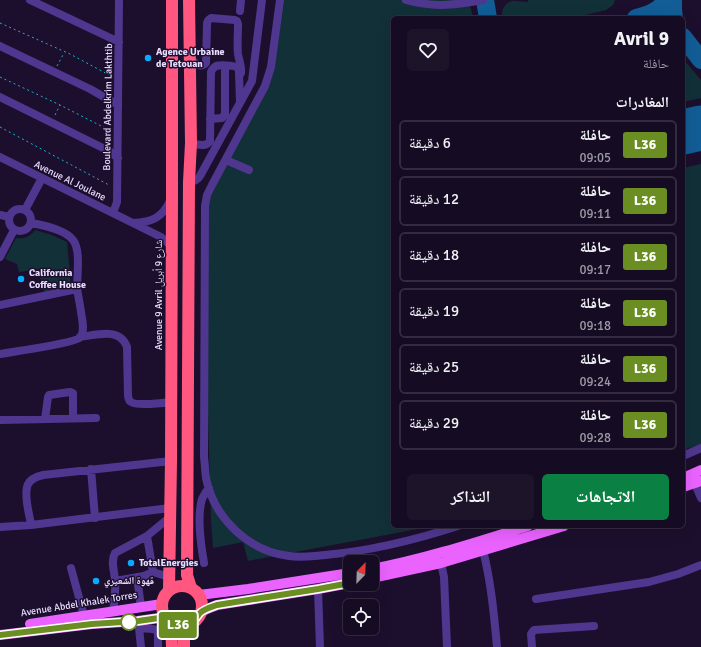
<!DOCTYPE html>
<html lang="ar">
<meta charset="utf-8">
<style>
body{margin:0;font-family:Signika,"Noto Naskh Arabic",sans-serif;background:#1e142a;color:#f1f3f6;direction:rtl;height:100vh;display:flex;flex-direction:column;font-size:15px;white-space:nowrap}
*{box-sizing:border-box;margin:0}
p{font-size:13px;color:#9d9ba5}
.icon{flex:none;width:22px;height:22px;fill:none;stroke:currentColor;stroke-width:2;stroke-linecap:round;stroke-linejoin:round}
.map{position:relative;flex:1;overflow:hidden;direction:ltr}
.drawer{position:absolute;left:391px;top:16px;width:294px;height:512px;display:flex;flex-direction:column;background:#150b22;border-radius:6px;box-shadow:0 4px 16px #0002,0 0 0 1px #342b40;direction:rtl}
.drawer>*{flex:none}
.badge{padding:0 8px;border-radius:3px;font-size:14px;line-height:26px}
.needle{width:26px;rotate:23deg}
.controls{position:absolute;left:343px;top:555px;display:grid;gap:8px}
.controls a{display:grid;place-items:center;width:36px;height:36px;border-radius:6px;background:#150b22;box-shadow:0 4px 16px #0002,0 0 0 1px #342b40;font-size:20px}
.map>.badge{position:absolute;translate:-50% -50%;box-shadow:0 0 0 2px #fff}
h2{padding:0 16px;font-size:15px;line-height:36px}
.round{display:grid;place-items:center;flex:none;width:42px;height:42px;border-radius:6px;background:#1e142a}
.summary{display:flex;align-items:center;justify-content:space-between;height:68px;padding:0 16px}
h1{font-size:19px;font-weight:800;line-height:30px}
.button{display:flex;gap:8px;margin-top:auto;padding:8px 16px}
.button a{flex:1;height:46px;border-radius:6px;background:#0b8043;color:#fff;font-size:16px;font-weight:800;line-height:46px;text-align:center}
.button a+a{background:#1e142a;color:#f1f3f6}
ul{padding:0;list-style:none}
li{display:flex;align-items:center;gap:12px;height:50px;margin:0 8px 6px;padding:0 8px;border:2px solid #342b40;border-radius:6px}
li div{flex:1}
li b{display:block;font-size:15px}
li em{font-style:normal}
li .badge{min-width:44px;font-weight:700;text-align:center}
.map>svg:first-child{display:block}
.green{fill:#123038}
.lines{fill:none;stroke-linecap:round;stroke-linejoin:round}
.taxiway{stroke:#125d96;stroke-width:18}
.runway{stroke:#125d96;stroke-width:45}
.path{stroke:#26acc9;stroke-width:1;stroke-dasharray:2 3;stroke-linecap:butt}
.minor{stroke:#4f3790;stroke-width:8}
.major{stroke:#ea63ff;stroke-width:10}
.highway{stroke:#ff577f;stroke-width:12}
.line-casing{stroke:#fff;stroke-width:9}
.line{stroke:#6b8e23;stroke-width:6}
.poi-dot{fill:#08abff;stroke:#1c0f2d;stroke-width:1.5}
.stop-dot{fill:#fff;stroke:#6b8e23;stroke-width:2}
.labels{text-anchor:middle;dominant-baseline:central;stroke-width:3;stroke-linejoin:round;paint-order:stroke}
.poi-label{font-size:10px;font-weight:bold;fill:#e8dcff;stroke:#1c0f2d;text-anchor:start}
.street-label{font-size:10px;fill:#e8dcff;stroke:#1c0f2d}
</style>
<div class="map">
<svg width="701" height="647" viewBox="0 0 701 647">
<rect width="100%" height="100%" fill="#1c0f2d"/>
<path class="green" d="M279 0H466L471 9 473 18H393V526H434L248 561 243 542 213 548 211 521 202 200 270 83Z
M528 0H615L613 5 606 10 573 18H502C501 10 505 1 514 1 518 1 523 2 528 2Z
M683 59 701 80V98L683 102Z
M701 164V444L683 450V168Z
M35 230 52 235 67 242 71 285 44 292 38 269 19 272 17 264 5 259 16 238C24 239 30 237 35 230Z"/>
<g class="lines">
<path class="taxiway" d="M485 0 488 18
M673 0V10L674 18
M636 18C649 15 659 11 667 0
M683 37 701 60"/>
<path class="runway" d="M683 132 701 128"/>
<path class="path" d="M0 23 70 54 111 76
M57 66 64 53
M0 77 60 105 109 130
M55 115 60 105
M0 127 109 185"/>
<path class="minor" d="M30 0 119 42
M280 0 271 67 265 86 212 185 207 195 205 206 204 457C205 464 205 471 206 478 214 518 248 551 289 556 301 558 313 556 325 555 370 551 415 540 458 526
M406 0C434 8 455 5 483 0
M240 11 241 0
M0 46 90 89 118 105
M190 58C195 63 200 69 206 63L207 25C207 21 208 20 211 18L235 20 237 21 238 24C238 34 237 44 238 54 239 61 242 66 241 73
M0 97 109 151 118 158
M210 119 222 118 225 114V66
M191 143C197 144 206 148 210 141L211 72C212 69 213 68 216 66 219 65 233 65 236 67 239 69 239 70 239 73L240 102
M0 157 161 237 169 244 172 250
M226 160 249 170
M189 182C194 181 197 181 200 176L252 81 262 0
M9 220a11 11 0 1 1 22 0a11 11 0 1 1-22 0Z
M25 210 42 178
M113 213 117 202 119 0
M0 215 9 217
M133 223C152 222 162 218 170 201
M0 257 14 230
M0 305 77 289
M80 337C97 335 120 327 127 347L128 396C129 399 128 400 131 402 136 406 163 403 171 402
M0 354C11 352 76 343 81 337 85 330 82 319 81 312 80 304 78 296 77 288 77 275 81 250 73 240 65 230 43 225 31 223
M45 419 48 397 49 395 70 392 73 393V418
M0 420 96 418
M683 456 701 448
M91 469 95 518
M695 484 701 498
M31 525C30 518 28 511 27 503 25 487 26 479 43 475L171 461
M0 527 31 525 170 508
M147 536 153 572
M483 550C491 582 494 614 497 647
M204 563C201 546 197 516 202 499 204 495 206 491 209 488
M441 563 444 577 447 647
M71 568 84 616
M137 577 141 607
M115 581 144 576 153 572 169 577
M318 589 320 647
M536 599 649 582 678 574 701 565
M113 612C114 602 116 591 115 581 115 572 110 562 115 553L147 536 170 517
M136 621 139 628 141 647
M139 628 153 629 158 631
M158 647V631L168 620
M532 647 531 634 534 630 594 626"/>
<path class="major" d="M683 478 701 470
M683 487 701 481
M372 569C425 559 477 542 528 526
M372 578 441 563 564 526
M199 595 248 589 350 573
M200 613 207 609 217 605 318 589 350 583
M30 624 162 604
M0 635 42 630 92 624 138 621 166 617"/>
<path class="highway" d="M189 0 191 143 189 182 187 575 191 588
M162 606a20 20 0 1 1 40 0a20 20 0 1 1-40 0Z
M169 591 171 461 172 197V0
M171 622 172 647
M184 647V636L188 624"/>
</g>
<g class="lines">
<g class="line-casing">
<path id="line" d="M0 635 42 630 92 624 138 621 166 617C174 626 186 628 194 620 197 618 198 615 200 613 204 609 212 607 217 605L318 589 350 583"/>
</g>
<use href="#line" class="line"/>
</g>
<g class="poi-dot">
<circle cx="148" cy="58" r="4"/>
<circle cx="21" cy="279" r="4"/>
<circle cx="131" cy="563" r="4"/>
<circle cx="96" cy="581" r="4"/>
</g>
<circle class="stop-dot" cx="129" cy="622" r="8"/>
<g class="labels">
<g class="poi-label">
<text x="156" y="52">Agence Urbaine<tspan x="156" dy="12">de Tetouan</tspan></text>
<text x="29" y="273">California<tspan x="29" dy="12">Coffee House</tspan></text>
<text x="139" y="563">TotalEnergies</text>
<text x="104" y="581">قهوة الشعيري</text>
</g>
<g class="street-label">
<text transform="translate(108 107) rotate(-89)">Boulevard Abdelkrim Lakthtib</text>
<text transform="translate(70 181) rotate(26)">Avenue Al Joulane</text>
<text transform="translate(159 295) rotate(-90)">Avenue 9 Avril شارع 9 أبريل</text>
<text transform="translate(79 604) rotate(-9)">Avenue Abdel Khalek Torres</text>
</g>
</g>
</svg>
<div class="controls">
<a><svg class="needle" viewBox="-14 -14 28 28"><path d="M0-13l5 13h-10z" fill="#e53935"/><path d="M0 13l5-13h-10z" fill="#9d9ba5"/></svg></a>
<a><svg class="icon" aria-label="locate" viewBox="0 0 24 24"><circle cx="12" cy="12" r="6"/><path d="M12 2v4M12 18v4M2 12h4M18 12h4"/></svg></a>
</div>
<b class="badge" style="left:178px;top:625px;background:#6b8e23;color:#fff">L36</b>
<section class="drawer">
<div class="summary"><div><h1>9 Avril</h1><p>حافلة</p></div><a class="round"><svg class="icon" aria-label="heart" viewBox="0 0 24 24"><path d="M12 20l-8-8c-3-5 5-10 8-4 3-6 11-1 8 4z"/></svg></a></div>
<h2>المغادرات</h2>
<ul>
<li><span class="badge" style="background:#6b8e23;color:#fff">L36</span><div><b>حافلة</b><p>09:05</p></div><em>6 دقيقة</em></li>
<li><span class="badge" style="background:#6b8e23;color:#fff">L36</span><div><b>حافلة</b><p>09:11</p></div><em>12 دقيقة</em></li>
<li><span class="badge" style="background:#6b8e23;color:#fff">L36</span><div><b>حافلة</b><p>09:17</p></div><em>18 دقيقة</em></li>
<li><span class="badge" style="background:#6b8e23;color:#fff">L36</span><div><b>حافلة</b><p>09:18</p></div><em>19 دقيقة</em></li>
<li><span class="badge" style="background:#6b8e23;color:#fff">L36</span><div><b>حافلة</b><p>09:24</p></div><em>25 دقيقة</em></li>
<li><span class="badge" style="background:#6b8e23;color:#fff">L36</span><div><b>حافلة</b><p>09:28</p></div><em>29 دقيقة</em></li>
</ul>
<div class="button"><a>الاتجاهات</a><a>التذاكر</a></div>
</section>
</div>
